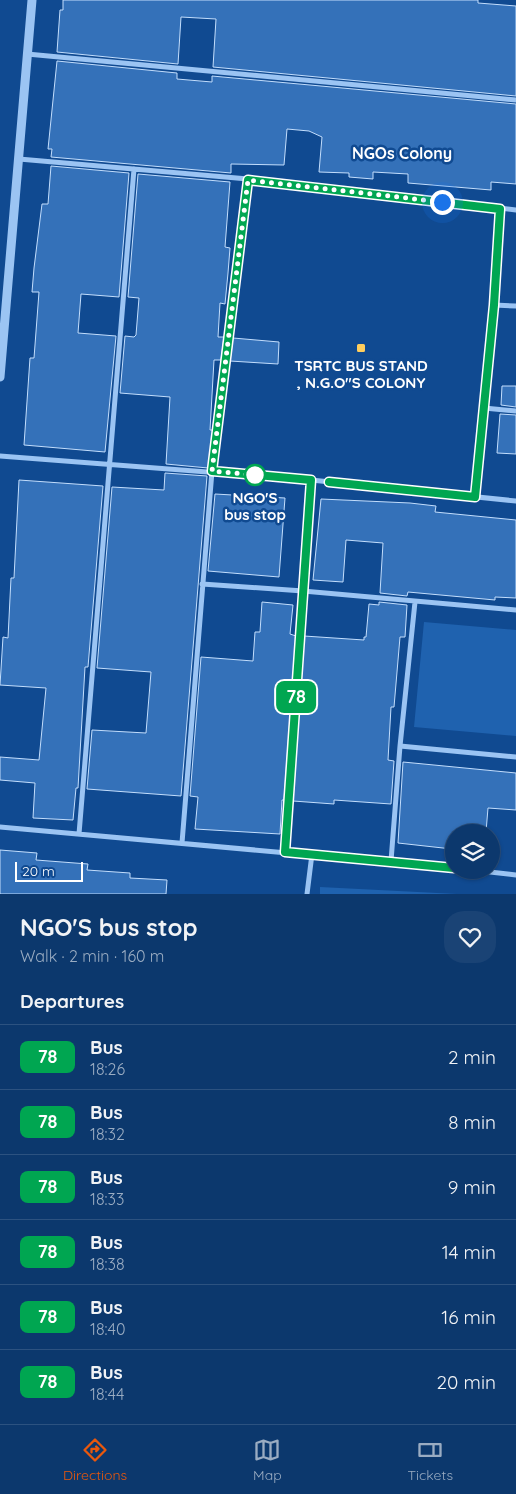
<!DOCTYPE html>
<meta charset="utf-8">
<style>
body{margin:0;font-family:Quicksand,sans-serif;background:#1a4375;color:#f1f3f6;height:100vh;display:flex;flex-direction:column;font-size:19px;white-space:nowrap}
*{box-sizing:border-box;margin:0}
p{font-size:16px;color:#9aacc2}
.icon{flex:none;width:28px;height:28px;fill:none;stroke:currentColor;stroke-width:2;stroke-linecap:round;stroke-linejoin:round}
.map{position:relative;height:894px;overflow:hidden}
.details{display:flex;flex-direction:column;background:#0c386d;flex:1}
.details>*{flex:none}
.badge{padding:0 10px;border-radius:8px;font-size:18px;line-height:32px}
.buttons{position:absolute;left:445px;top:824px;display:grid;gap:10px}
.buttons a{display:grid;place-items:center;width:55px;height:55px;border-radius:50%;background:#0c386d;box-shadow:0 1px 4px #0004,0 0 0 1px #2c5280;font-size:25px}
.scale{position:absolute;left:15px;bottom:12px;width:68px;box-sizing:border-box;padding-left:5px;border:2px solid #fff;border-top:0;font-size:14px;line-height:18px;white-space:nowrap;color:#fff;-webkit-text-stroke:4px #104a91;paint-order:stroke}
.you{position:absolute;width:25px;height:25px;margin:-12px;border:4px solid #fff;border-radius:50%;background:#1a73e8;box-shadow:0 0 0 8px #1a73e833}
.map>.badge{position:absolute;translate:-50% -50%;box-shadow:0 0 0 2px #fff}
h2{padding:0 20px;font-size:19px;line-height:45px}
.round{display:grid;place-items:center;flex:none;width:52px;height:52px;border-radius:20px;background:#1a4375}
.head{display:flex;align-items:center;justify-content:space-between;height:85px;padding:0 20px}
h1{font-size:24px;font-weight:700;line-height:38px}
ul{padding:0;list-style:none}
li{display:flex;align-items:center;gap:15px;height:65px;padding:0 20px;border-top:1px solid #2c5280}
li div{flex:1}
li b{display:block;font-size:19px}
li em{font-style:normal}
li .badge{min-width:55px;font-weight:700;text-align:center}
.tab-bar{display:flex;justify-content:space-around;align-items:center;height:70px;border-top:1px solid #2c5280;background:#0c386d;font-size:14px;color:#9aacc2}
.tab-bar a{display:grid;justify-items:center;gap:2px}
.tab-bar .active{color:#ea580c}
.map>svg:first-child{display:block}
.green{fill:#1f62af}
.building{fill:#3471b9;stroke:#c3defd}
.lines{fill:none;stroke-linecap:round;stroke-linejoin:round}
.minor{stroke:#9bc4f3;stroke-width:5}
.tertiary{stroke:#9bc4f3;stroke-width:9}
.line-casing{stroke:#fff;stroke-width:11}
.line{stroke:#00a651;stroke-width:8}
.walk{stroke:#fff;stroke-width:5;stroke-dasharray:0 9}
.poi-dot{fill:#ffce5d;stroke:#104a91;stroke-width:2}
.stop-dot{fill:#fff;stroke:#00a651;stroke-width:2.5}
.labels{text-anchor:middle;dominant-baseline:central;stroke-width:5;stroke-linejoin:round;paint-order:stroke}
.poi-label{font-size:15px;font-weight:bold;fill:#fff;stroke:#104a91}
.stop-label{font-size:15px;font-weight:bold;fill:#fff;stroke:#104a91}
.neighbourhood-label{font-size:16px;font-weight:bold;fill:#fff;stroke:#104a91}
</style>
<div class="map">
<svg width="516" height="894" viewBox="0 0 516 894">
<rect width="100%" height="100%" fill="#104a91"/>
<path class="green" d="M424 622 516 630V736L414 727Z
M320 887 457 894H320Z"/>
<path class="building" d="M63 0H478V3L516 6V96L213 67 216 19 181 17 178 64 57 52 60 10H63Z
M57 61 177 73V79L212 82V76L516 104V184L491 182V190L408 183V174L373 172V179L349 177V173L319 172 322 137 309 131 287 129 284 165 231 164V173L51 157 52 149H48Z
M51 166 129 173 119 297 81 294 78 333 116 336 105 452 24 445 30 358H34L39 292H32L34 268 42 204H48Z
M138 174 230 182 225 247 230 248 228 273 225 304 220 303 218 337H224L221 360H214L210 430H213L208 468 166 464 170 397 120 393 125 336 134 337 136 335 139 298 128 297Z
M233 338 279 342 278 364 230 361Z
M502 386H516V407L501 405Z
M500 414 516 415V454L497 453Z
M165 473 207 476 181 796 87 789 92 730 146 733 151 672 97 668 112 487 164 490Z
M19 480 103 486 88 667H85L78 788H76L73 820 33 818 35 783 0 780V757L39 760 46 688 0 685 3 637 8 638 11 578H14Z
M215 494 285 498 279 577 208 571Z
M321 499 410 503 436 506 435 512 516 520V598L495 597V600L408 592 407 596 380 593 383 543 346 540 343 582 313 580Z
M262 602 293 605 290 634 296 636 284 800H282L280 834 195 829 198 797 190 796 201 657 253 661 255 632H260Z
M379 602 407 605 405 637H400L394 707H391L388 760 394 761 391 804 334 800V804L293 801 304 636 364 640V637H366L369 604 379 605Z
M403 762 516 773V810L488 808 486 832H453L452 849 398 843Z
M0 850 37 853 36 860 88 864 87 870 130 873V878L167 880 166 894H0Z"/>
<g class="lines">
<path class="minor" d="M27 54 516 100
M19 159 248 179 516 210
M494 305 516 306
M484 408 516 411
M0 456 311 480 516 501
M475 497 494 305 500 209
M202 584 303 591 516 610
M400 746 516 757
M0 827 454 868
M79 834 134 169
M182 843 212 471 248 179
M285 852 311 480
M391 861 400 746 415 602
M472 870 516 875
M307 894 312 854"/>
<path class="tertiary" d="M0 377 32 0"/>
</g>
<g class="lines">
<g class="line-casing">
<path id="line" d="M329 482 475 497 494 305 500 209 248 180 212 471 311 480 285 852 454 868"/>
</g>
<use href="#line" class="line"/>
<path class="walk" d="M255 475 212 471 248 180 442 202"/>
</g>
<rect class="poi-dot" x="356" y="343" width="10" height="10" rx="2.5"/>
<circle class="stop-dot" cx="255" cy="475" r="10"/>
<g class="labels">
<g class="poi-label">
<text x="361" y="365">TSRTC BUS STAND<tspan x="361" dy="17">, N.G.O"S COLONY</tspan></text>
</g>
<g class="stop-label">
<text x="255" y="497">NGO'S<tspan x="255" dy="17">bus stop</tspan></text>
</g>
<g class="neighbourhood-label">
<text x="402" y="153">NGOs Colony</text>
</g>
</g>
</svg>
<div class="buttons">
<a><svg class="icon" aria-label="layers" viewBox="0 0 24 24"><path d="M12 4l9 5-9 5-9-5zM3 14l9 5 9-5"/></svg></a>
</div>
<div class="scale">20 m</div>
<div class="you" style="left:442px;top:202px"></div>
<b class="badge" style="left:296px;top:697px;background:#00a651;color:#fff">78</b>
</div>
<section class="details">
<div class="head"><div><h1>NGO'S bus stop</h1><p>Walk · 2 min · 160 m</p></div><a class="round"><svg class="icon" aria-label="heart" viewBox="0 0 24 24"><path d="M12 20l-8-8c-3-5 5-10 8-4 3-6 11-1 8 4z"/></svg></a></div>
<h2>Departures</h2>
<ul>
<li><span class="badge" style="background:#00a651;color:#fff">78</span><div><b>Bus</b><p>18:26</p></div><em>2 min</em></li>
<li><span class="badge" style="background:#00a651;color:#fff">78</span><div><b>Bus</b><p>18:32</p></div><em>8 min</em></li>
<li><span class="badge" style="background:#00a651;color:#fff">78</span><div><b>Bus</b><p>18:33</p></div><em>9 min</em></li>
<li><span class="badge" style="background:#00a651;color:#fff">78</span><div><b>Bus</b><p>18:38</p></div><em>14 min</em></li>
<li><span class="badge" style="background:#00a651;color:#fff">78</span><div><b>Bus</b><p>18:40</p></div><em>16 min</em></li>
<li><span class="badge" style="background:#00a651;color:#fff">78</span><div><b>Bus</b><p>18:44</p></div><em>20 min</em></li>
</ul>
</section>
<nav class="tab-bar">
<a class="active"><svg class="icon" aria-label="directions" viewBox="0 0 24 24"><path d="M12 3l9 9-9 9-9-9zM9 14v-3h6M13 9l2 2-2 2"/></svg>Directions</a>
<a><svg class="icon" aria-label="map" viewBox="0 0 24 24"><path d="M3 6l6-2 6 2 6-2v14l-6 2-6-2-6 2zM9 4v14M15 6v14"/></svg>Map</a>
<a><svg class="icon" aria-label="tickets" viewBox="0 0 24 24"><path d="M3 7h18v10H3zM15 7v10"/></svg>Tickets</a>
</nav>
